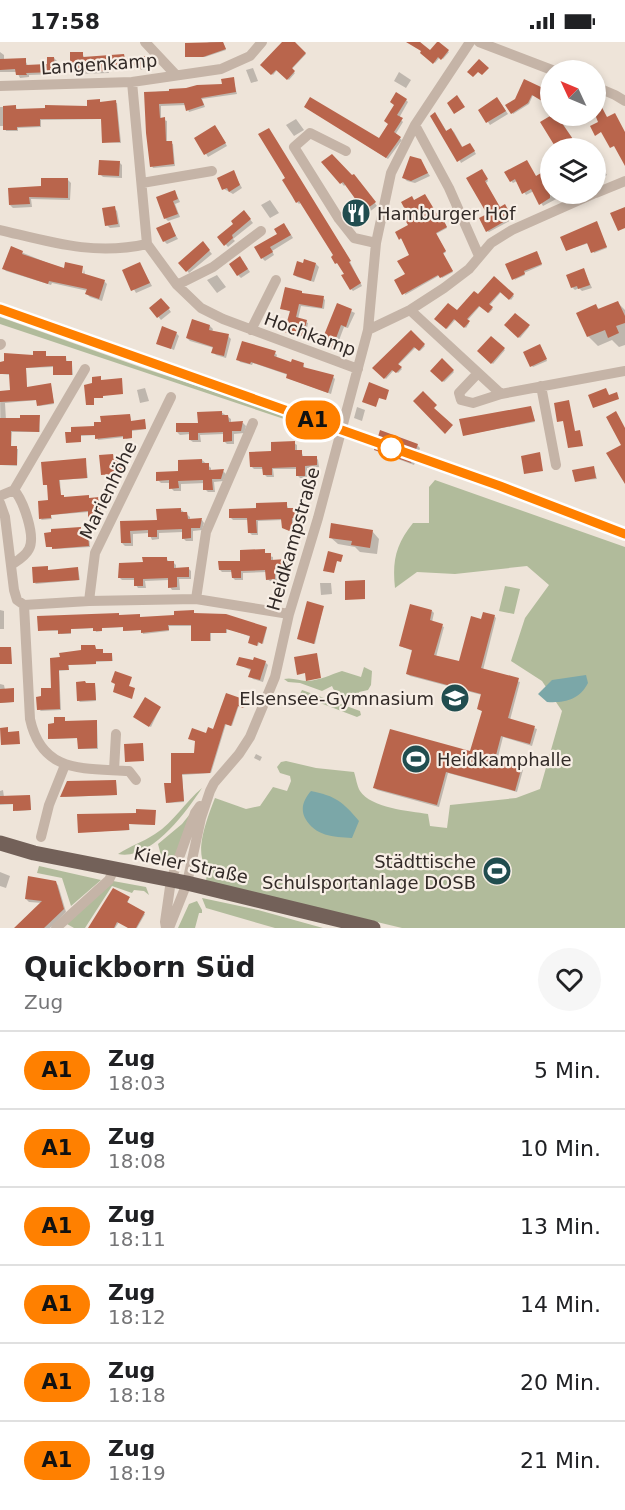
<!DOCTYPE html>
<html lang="de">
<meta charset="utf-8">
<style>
body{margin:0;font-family:"DejaVu Sans",sans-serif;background:#f6f6f6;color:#202124;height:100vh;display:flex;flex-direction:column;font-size:22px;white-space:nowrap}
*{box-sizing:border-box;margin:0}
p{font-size:20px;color:#757577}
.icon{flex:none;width:33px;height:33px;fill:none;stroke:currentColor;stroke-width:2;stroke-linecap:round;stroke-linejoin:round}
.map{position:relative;height:886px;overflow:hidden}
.sheet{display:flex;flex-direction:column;background:#fff;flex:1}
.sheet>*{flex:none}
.badge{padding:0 12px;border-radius:20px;font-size:21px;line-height:39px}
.needle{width:39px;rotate:314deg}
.buttons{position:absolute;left:540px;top:18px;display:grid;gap:12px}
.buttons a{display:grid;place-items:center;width:66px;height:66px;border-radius:50%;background:#fff;box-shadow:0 3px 9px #0003;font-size:30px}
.map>.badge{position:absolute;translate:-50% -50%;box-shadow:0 0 0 3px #fff}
.round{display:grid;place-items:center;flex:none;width:63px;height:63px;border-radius:32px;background:#f6f6f6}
.headline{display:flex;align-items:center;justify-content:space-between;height:102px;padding:0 24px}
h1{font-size:28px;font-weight:800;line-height:45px}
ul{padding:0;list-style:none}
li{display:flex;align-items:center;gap:18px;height:78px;padding:0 24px;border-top:2px solid #e0e0e0}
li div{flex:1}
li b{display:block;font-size:22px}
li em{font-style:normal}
li .badge{min-width:66px;font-weight:700;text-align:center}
.status{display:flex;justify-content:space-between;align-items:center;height:42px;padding:0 30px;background:#fff;direction:ltr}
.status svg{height:16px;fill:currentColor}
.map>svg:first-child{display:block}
.green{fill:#b1bb9b}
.water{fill:#7ba7a8}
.shadow{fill:#0003}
.building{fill:#b9654c}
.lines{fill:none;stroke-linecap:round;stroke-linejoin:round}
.street{stroke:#c5b4a7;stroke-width:10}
.primary{stroke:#736159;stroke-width:15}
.rail{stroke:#322a27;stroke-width:3;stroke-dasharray:1.5 4.5;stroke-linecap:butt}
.line-casing{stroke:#fff;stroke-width:14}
.line{stroke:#ff8000;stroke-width:9}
.stop-dot{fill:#fff;stroke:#ff8000;stroke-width:3}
.labels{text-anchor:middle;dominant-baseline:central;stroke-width:4.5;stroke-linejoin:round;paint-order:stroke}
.street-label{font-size:18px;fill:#322a27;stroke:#f7eee5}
.poi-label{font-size:18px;fill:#322a27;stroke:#f7eee5;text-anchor:start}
</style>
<div class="status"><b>17:58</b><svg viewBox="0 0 49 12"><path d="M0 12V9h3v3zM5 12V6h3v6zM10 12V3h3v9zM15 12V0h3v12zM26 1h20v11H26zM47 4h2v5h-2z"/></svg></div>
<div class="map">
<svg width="625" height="886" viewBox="0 0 625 886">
<rect width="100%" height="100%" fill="#eee4d9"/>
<path class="green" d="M0 275 140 325 332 389 331 395 324 394 323 390 9 285 0 282Z
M435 438 625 505V886H402L206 839C208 826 204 827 202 816 198 800 209 771 215 756L246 767 260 764 273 745 287 749 291 739 290 734 280 731 277 725 281 720 286 719 316 726 354 730C356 736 357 744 360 749 371 766 409 769 428 772L430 784 447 786 450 763 516 756 540 747 562 669 542 639 511 619 525 576 549 543 527 524 455 532 417 530 395 546C392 519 396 502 413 481H429V445Z
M505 544 520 547 514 572 499 569Z
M364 625 372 629 371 643 368 648 359 650 355 658 337 655 332 644 322 649 300 641 288 640 284 637C292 635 300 639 308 639 320 638 330 633 342 629L361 635Z
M302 648 360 669 361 673 357 675 302 654 300 652Z
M202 746C186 770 151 819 118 812 130 804 143 800 155 792 174 780 185 760 202 746Z
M190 772 174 817H162L158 802 182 782Z
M39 824 101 838 71 864 62 836 37 831Z
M113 839 146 845 149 853 144 849 134 848 132 851 112 844 85 886H74L67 882Z
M202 856 258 868 323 886H275L206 866Z
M197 859 202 868V871H199L195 886H178L189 862Z"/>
<path class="water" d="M586 633 588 641C579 658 565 661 547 660L538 652 552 638Z
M311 749C336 754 343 760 359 779L352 796C333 795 315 794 305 776 300 766 304 757 311 749Z"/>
<path class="shadow" d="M210 0H223L226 8 205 15 187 14 204 2Z
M283 0H292L306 12 291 28 295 31 289 38 277 28 273 33 262 23Z
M408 0H420L430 10 438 1 449 10 443 17 440 15 435 21 422 11 423 9Z
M0 10 4 13V18H25L28 24H48L54 16 57 19V32L29 33V35L20 36 17 30H0Z
M82 11 85 17 123 14 126 18 144 16 147 18 148 27 141 28 139 25 109 29V31L75 32 72 29Z
M253 26 258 39 251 41 246 28Z
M399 30 411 38 406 46 394 39Z
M233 37 237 52 202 57 205 65 189 70 186 63 161 64V77L167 79V101L173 102 175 124 153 126 152 124 146 51 224 43Z
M545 42 550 46V59L548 62 533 53 529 62 513 72 507 63 542 47Z
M99 58 101 61H117L121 101 104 100 102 77 41 78V85L18 86V89H6L5 84H0V65H16L17 68 89 65Z
M406 58 408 60 399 76 403 80 395 93 402 98 388 117 308 66 380 98Z
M500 60 508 72 490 83 488 80Z
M553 74 558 75 579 106H552L556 104 542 80Z
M438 75 447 90 451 87 454 90 463 106 472 105 476 112 461 121Z
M296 77 304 88 294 94 286 83Z
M218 88 227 104 208 115 196 96Z
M420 119 430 134 415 141 407 139 404 136Z
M119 120 122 123V136L103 135 100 132Z
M324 120 357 137 377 164 368 171 346 142 344 144Z
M527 120 536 135 541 133 543 135 550 147V152H559L560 155 543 164 534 149 526 153 517 139 513 141 511 139Z
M599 122 607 133 596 139V123Z
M233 130 242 146 233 152 224 147Z
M484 131 488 139 486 141 500 167 506 166 513 177 489 190 487 189 489 172Z
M68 138 71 141 70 158 31 157 32 165 13 166 10 163Z
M284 139 344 208 362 244 353 249 351 247 340 222 336 221 335 214 302 160 299 162 297 160Z
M175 149 180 160 175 162 180 175 168 179 165 176Z
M270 158 279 171 270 176 261 163Z
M415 159 437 174 441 173 447 186 436 192 446 210 443 212 453 230 442 236 440 233 405 253 411 213 402 197H400L410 184V174Z
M114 166 117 169 120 185 110 186 107 183Z
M244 170 253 181 233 197 235 199 228 205 219 195 235 182Z
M169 182 178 197 167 202 164 199Z
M597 182 607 206 594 211 589 201 567 208Z
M287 186 293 196 272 209 274 213 265 219 262 216 279 192Z
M203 201 212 212 189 231 180 221Z
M11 206 65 228 82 225V239L84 227 85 233 104 239 107 242 102 259 90 255 87 252 88 249 52 241 51 243 6 229 3 226Z
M538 212 542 223 524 231 525 233 514 238Z
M243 219 250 230 241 236 238 233Z
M140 222 152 244 136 251 124 229Z
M316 222 319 225 314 240 297 235 294 232Z
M584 228 592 246 582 249 579 246 575 248 572 245Z
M217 233 226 245 217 251 207 238Z
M494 236 514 254 511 258 502 249 489 264 493 267 489 271 480 264 467 279 469 281 466 286 456 277 447 287 436 277 457 271 478 254Z
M304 253 323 256 325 258 324 267 301 264 298 277 308 281 305 296 286 289 291 270 282 266Z
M164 260 171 270 161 278 151 266Z
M618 261 625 268V303L619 305 612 298 598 304 588 294 596 264 600 268Z
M338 263 355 271 348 286 344 285 335 309 322 302Z
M515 273 529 285 520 296 506 283Z
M210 284 213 287 212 290 228 294 231 297 226 316 216 313 213 310 214 306 190 299 187 296Z
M411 290 425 304 420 309 416 305 398 323 402 327 398 331 394 328 386 337 375 326Z
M176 291 179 294 174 308 158 301Z
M491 296 505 308 493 322 480 309Z
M541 305 547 319 533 325 532 324Z
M46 311V315H66L67 321 72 322 73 333H56L54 325 26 326 27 347 51 344 54 362 39 364 37 358 5 361 6 378H22L39 375 40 390H12L11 406 18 407 17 424 1 423 0 350 12 349 11 333 2 332 35 314Z
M275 311 277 313 276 316 292 322H303L305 327 333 335 335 337 331 352 290 337 288 333 253 321 252 323 240 320 238 317Z
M443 318 454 330 444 340 433 329Z
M145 346 149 359 140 361 137 348Z
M357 365 365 368 362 379 354 376Z
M531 366 535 380 464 393Z
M221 370 231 377V381H243L246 384 244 391 234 392V402H227L224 399V392L200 393 201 400H193L190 398V392L180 393 177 390 199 382Z
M130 373 131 380H145L146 387 132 389V396L126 397 125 395 98 398 96 393 81 394V400H67L102 381Z
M294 401 297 403V409H301L304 416 316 415 318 418 319 425 307 426V436H300L298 434 297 427H273L274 435H267L264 432V427H254L251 424 273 410Z
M417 403 420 406 414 423 379 410 376 407Z
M85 417 88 436 60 438 61 455 65 457 88 455 89 457 99 456 101 475 91 476 89 470 51 473 52 477 41 478 50 460 49 443 44 442Z
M202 418 211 426V429H223L226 432 223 439 214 440 215 450H208L205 447V441L181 442V449H174L171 446V441H161L158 438 180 430Z
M594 426 597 437 576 439Z
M286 461 289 468 301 467 304 470V477H293L294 491 283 486V478L258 479V493H252L249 490V478H233L231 476Z
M180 467 190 475V478H202L204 481 202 488 193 489V499H186L183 496V490L159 491V497L152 498 149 491 133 492V504H125L122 501V481L158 479Z
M80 487 81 493H89L90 505 55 507 54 505H47Z
M372 489 379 497 377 512 360 510 355 505 338 502 330 495Z
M264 508 266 513 273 515V519H286L288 521V529H276L277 539H270L267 537V530L243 531V538H235L233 536V530H222L220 528 242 520Z
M166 516 169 520H173L176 523V527L188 526 191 529V537H179L180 548H172L170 545 169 538 145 539 146 546H138L136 543 135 538H122L119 535 144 521Z
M47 526 48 529 78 527 80 538 35 542Z
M320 541H331L332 552 321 553Z
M323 565 315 602 300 598Z
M0 568 4 569V587H0Z
M432 569 434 571 432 580 444 585 436 615 460 621 483 579 494 574 496 576 483 628 520 640 510 678 537 687 532 704 503 695 497 719 523 728 517 750 448 731 439 765 377 748 375 746 471 711 483 670 479 667 482 653 410 634 407 632 413 609 400 604Z
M193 570 194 572 267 586 263 602 259 600 258 604 251 601V595L227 586V591H211V599H194L193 584H169V589L143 592 142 588 125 589 124 585 102 586V589L96 590 95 586 71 587V592H61L60 589 39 588 120 575 139 574 141 576 175 575Z
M95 604 96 609 102 608 103 613 112 612 113 619 96 620V622L69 623V628L59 629 61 668 40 669 53 647 52 617 83 610Z
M265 620 268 623 263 640 253 637 250 634 252 629 238 622Z
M0 642 4 643 5 648 14 649V660L0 661Z
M95 642 96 659 80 660 79 659Z
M227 653 247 660 244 666 239 663 232 684 226 682 211 731 182 733 184 760 168 761 172 742 214 689Z
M160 666 151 685 136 676Z
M65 677V681H97L98 707H80L79 696 51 697Z
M256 712 262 715 260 719 254 716Z
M116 739 117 753 62 755Z
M3 748 4 755 30 754 31 768 16 769 15 762 0 763V749Z
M155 769V783L129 782 130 788 79 790 137 772Z
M0 830 10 834 6 846 0 844Z
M55 840 58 843 66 870 50 886H20L43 861 29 860 26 857Z
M129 857 127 862 145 872 137 886H130L119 880 115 886H90Z"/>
<path class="building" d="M223 0 226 7 203 15H185V1Z
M282 0H295L306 11 292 26 295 29 287 38 276 28 271 33 260 23Z
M406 0H420L430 8 437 0H439L449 8 441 18 438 15 433 22 420 11 421 9Z
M70 10H83V15L124 12 125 17 145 14 147 25 137 27 136 23 107 27V29L70 30Z
M47 15H54L55 30 26 31 27 33H16L15 27 0 28V17L26 16V23L47 22Z
M479 17 489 26 482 33 478 30 473 35 467 30Z
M234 35 236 50 201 56 204 63 186 69 184 61 159 62 160 76 165 75 166 99H172L174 122 150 125 146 91 144 50 169 49V47L186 46 197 43 222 42 221 37Z
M524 37 541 45 544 40 550 44V57L547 62 532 53 528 61 511 72 505 63 515 57Z
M396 50 407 57 397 73 403 76 394 90 401 95 386 116 304 65 310 55 379 96 388 82 384 79 394 63 390 60Z
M457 53 465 65 454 72 447 61Z
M596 54 607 75 615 71 625 90V124L614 104 610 106 601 90 595 94 590 84 598 80 596 75Z
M497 55 506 69 486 81 478 68Z
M100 57V60L116 58 120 100 102 101 101 77H40V84L17 85V88H3V64L16 63V67L45 66V63L87 64V58Z
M435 70 446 89 451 86 462 105 470 101 475 109 457 120 430 74Z
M550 74H557L579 106H556L540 80Z
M215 83 226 101 204 113 194 96Z
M269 86 351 219 349 220 361 241 350 248 341 233 344 232 337 221 335 222 331 215 333 213 299 159 296 161 292 154 282 138 285 136 282 131 258 92Z
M332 112 352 133 354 132 376 160 364 169 343 140 340 142 321 120Z
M410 114 421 117 428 131 411 139 402 136Z
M99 118 120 119 119 134 98 133Z
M527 118 536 134 541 131 550 148V156L539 163 531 147 522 152 515 137 510 140 504 130Z
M482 127 488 137 485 139 500 165 505 162 512 175 486 190 479 176 487 172 466 136Z
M234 128 240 143 229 150 227 146 222 148 217 136Z
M41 136H68V156L29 155 30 162 9 163 8 146 41 144Z
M175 148 178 157 173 159 178 172 164 177 156 155Z
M425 152 437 172 440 171 447 185 436 191 446 209 443 211 453 229 440 236 438 233 402 253 394 238 405 232 397 219 409 213 401 196 399 198 395 190 408 183 404 176 408 173 401 160 412 154 414 158Z
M115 164 118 182 105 184 102 166Z
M625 165V186L618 189 610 171Z
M244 168 251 177 232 193 233 196 224 204 217 195 233 182 231 179Z
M597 179 607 205 591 211 587 201 566 209 560 195Z
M170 180 176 194 163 200 156 186Z
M284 181 291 193 270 205 273 210 261 217 254 205 277 192 274 187Z
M203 199 210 208 186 230 178 221Z
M11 204 23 209 22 212 64 226 65 220 83 224 82 231 105 238 99 257 85 252 87 247 49 239 48 242 2 227Z
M537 209 542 222 524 229 525 232 512 238 505 222Z
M240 214 248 227 237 234 229 222Z
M304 217 316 221 311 239 293 233 297 219 303 221Z
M140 220 150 241 131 249 122 228Z
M584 226 590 243 578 247 577 244 571 246 566 233Z
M494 234 514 252 509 258 500 250 489 262 493 265 488 271 479 264 467 277 470 279 464 286 454 277 446 287 434 277 448 261 457 268 474 249 478 252Z
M285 245 302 249V251L324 254 322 266 299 262 296 275 307 278 303 294 284 290 290 269 280 267Z
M161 256 170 266 157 276 149 266Z
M618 259 625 274V281L616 284 619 291 608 296 605 288 587 295 576 271 596 262 598 267Z
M337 261 352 267 346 285 341 283 332 307 320 303Z
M515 271 530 283 518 296 504 283Z
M192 277 210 283 209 288 229 292 224 314 211 311 213 305 186 296Z
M162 284 177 290 171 307 156 302Z
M411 288 425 302 419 309 414 305 398 322 402 325 396 331 392 328 384 337 372 326Z
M491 294 505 306 491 322 477 309Z
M242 299 276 309 274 314 291 320 292 317 304 321 303 325 334 333 328 351 286 336 287 332 251 320 250 322 236 318Z
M540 302 547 317 530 325 523 310Z
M33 309H46V314H66V319H72V333H53V324L26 326 27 345 51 341 54 361 37 364 36 358 0 360V349L10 348 9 332H0V320L4 319V311L33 313Z
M442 316 454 328 442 340 430 329Z
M101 334V338L122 336 123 352 103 354V356H94V363H86L84 343 92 341V335Z
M369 340 389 348 386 358 379 356 376 365 362 360Z
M606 346 609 353 617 350 619 357 593 366 588 353Z
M423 349 437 363 434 366 453 383 445 392 413 359Z
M569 358 575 389 580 388 583 404 568 406 563 379 557 380 554 361Z
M531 364 535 379 463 394 459 377Z
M222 369V373H228L229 380 243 379 241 389H232V399L223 400V390L198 391V398H189V390H176V381H198L197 370Z
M616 369 625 386V442L606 411 621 403 606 375Z
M130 372 131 379 145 377 146 387 132 388V396L123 397V394L95 397V393H81V400L66 401 65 390H71V385L94 384V380H101L100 374Z
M20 373H40L39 390 11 389V404H17V423H0V376H20Z
M380 388 418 402 411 421 374 408Z
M295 399V408H302V414H317V423L305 424V434H296V425L272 426V433H263L262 425H250L249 410 271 409V400Z
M540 410 543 429 524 432 521 414Z
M113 412 114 418 125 417 126 428H114L115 432 101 433 99 413Z
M86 416 87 436 59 438 61 453H64V455L89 453V456L99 455 101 475 88 476V469L51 473V476L39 477 38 459 48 458 47 443H43L41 420Z
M202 417V421H209V428L224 427 221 437H212L213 448H203V438L178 439 179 446 169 447V438L156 439V430L178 429V418Z
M594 424 596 436 575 440 572 428Z
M287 460V466H302V475L292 476V490L282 486 281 477 256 478 257 491H248L247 476H229V467L256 466V461Z
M181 466V470H187L188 477 202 476 200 486H191V496L182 497V487L157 488V495H148V488L130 489 131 501H121L120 479 157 478 156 467Z
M331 481 373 488 370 506 351 503 352 499 329 496Z
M81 485V491H88L89 504 52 507V505H46L44 491 51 490V487Z
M265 507V511H271V518L286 517 287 527H275V537L266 538 265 528 241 529V536H232L231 528H219L218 519H240V508Z
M328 509 343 513 341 520 337 519 334 531 323 529Z
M142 515H167V519H174V526L189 525V535H177V545L168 546V536L143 537V544H134V536H118L119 521 143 520Z
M48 524V528L78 525 79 538 33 541 32 525Z
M365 538V557L345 558V539Z
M307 559 324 564 314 602 297 597Z
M410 562 432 568 430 578 443 582 434 613 459 619 471 574 481 577 483 570 495 573 481 626 519 636 508 676 535 684 530 702 501 694 495 717 522 724 515 749 446 730 437 763 373 746 390 687 470 709 482 669 477 667 481 652 406 632 412 608 399 604Z
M194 568V571L226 572 267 585 262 602 258 600 257 604 248 601 250 594 226 587V591H210V599H191V583H168L169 588 141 591V588L123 589V585L102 586V589H93V586L71 587V591L58 592V588L38 589 37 574 119 571V573L140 572V575L174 573V569Z
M81 603H95L96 607H103V611H112V619H96V622L68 623 69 628H59L60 667 37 668 36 655 41 654V646H51L50 616 60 615 59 611 81 608Z
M0 605H11L12 622H0Z
M317 611 321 636 306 639 305 631 297 633 294 615Z
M239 615 253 618 254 615 266 619 260 638 248 635 251 627 236 623Z
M115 629 132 635 129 644 135 646 132 657 113 650 115 642 111 640Z
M85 639 86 641H95L96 658 77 659 76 640Z
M14 646V660L0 661V647Z
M226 651 246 658 243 666 238 664 231 684 225 682 210 731 182 732 184 759 166 761 164 741H171V711H194L195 699 188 697 192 686 206 691 208 685 213 687Z
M145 655 161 665 149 685 133 675Z
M54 675H65V679L97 678V706L78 707 77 696 48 697V682L54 681Z
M8 685V690L19 689 20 702 1 703 0 686Z
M143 701 144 719 125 720 124 702Z
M116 738 117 753 60 755 67 739Z
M30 753 31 768 13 769V762H0V754Z
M136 767 156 768 155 783 129 782V788L78 791 77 772 136 771Z
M28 834 56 839 64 867 44 886H14L42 859 25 857Z
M113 846 130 855 127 860 145 870 136 886H128L117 880 114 886H88Z"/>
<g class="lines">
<path class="street" d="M145 0 175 32
M479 0 552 28
M132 40 147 202 177 243 201 266 223 277 358 327
M0 44 132 40 221 27 250 14 262 0
M596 45 615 53 625 59
M415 83 449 146 479 214
M346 109 310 91 294 105 339 177 354 196 376 201
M142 141 212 129
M596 151 625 139
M0 188C51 200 94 214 147 202
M177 243 213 225 261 189
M410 268 501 352
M251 288 276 238
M368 288 410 268 444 246 469 227 491 201 512 188 593 152
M0 303 1 302
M478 331 459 351 461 358 473 361 501 352 625 329
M541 344 556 423
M0 454 14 448 85 327
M0 461 5 475 14 548 17 558 24 563 89 559 196 557 289 572
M11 523C17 519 25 515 29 507 36 494 23 458 14 448
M196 557 206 490 253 381
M89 559 95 511 171 355
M24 563 30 677C42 732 83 726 129 729L136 738
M114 728 116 692
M41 795 49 763 65 723
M56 886 109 838 114 827
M166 886 165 880 171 838 195 771 200 764
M169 886 187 841 201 776 210 749 214 741 239 712 250 695 275 635 289 572 318 476 368 288 376 201 391 131 415 83 470 0"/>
<path class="primary" d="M0 801 34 811 187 841 373 886"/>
<path class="rail" d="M0 267 499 444 625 492"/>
</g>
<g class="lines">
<g class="line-casing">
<path id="line" d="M0 267 500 444 625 492"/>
</g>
<use href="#line" class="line"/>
</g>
<defs>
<g id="restaurant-disc" transform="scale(1.5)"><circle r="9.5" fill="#214d4f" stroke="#f7eee5"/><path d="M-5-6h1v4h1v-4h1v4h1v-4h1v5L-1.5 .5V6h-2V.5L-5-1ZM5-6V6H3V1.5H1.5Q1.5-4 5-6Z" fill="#fff"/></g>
<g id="school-disc" transform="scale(1.5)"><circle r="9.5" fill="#214d4f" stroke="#f7eee5"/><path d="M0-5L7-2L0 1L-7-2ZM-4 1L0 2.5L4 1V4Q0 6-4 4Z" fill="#fff"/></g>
<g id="stadium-disc" transform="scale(1.5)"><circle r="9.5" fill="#214d4f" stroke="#f7eee5"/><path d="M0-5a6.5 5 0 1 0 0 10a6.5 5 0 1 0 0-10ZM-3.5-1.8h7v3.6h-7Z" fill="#fff"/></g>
</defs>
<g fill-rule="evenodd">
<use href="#restaurant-disc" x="356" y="171"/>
<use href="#school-disc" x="455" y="656"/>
<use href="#stadium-disc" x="416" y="717"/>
<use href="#stadium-disc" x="497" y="829"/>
</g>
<circle class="stop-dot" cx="391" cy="406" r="12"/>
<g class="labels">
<g class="street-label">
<text transform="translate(99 22) rotate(-4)">Langenkamp</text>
<text transform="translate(310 292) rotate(20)">Hochkamp</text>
<text transform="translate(108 448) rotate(-64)">Marienhöhe</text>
<text transform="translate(293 497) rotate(-74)">Heidkampstraße</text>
<text transform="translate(191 823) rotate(12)">Kieler Straße</text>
</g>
<g class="poi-label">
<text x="377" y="171">Hamburger Hof</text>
<text x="434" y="656" text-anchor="end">Elsensee-Gymnasium</text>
<text x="437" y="717">Heidkamphalle</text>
<text x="476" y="819" text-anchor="end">Städttische<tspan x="476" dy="21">Schulsportanlage DOSB</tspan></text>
</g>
</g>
</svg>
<div class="buttons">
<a><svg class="needle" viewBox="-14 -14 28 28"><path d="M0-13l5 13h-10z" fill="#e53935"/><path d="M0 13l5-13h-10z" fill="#757577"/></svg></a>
<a><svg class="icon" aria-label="layers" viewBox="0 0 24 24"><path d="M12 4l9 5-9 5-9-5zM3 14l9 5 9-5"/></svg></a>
</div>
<b class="badge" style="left:313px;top:378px;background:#ff8000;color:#111">A1</b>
</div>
<section class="sheet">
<div class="headline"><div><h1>Quickborn Süd</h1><p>Zug</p></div><a class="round"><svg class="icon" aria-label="heart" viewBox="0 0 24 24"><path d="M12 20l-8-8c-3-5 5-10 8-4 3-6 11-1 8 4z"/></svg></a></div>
<ul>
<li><span class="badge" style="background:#ff8000;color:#111">A1</span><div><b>Zug</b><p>18:03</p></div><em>5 Min.</em></li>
<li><span class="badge" style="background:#ff8000;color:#111">A1</span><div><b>Zug</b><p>18:08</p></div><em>10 Min.</em></li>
<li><span class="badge" style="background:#ff8000;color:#111">A1</span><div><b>Zug</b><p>18:11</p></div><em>13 Min.</em></li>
<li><span class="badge" style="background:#ff8000;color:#111">A1</span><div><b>Zug</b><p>18:12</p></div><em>14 Min.</em></li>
<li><span class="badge" style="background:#ff8000;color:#111">A1</span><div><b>Zug</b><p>18:18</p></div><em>20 Min.</em></li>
<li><span class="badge" style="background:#ff8000;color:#111">A1</span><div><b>Zug</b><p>18:19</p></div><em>21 Min.</em></li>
</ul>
</section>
